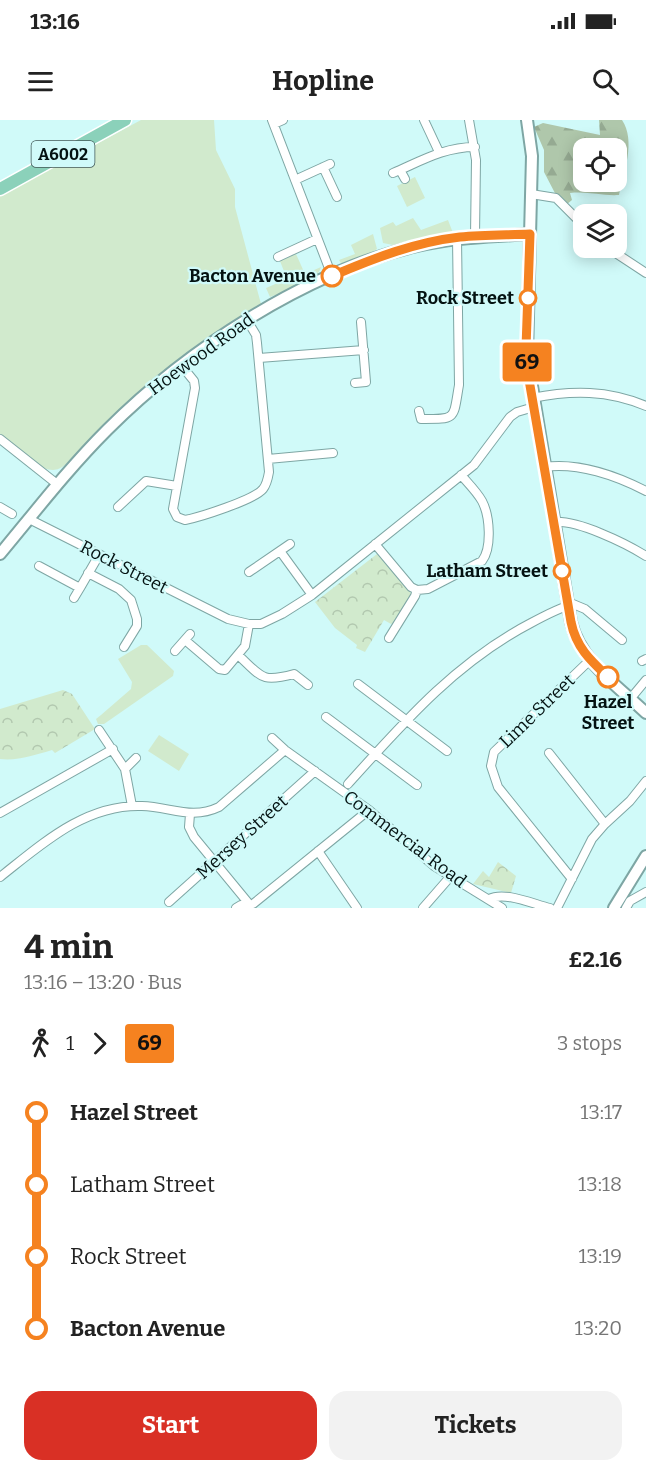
<!DOCTYPE html>
<meta charset="utf-8">
<style>
body{margin:0;font-family:Bitter,serif;background:#f2f2f2;color:#222;height:100vh;display:flex;flex-direction:column;font-size:22px;white-space:nowrap}
*{box-sizing:border-box;margin:0}
p{font-size:20px;color:#767676}
.icon{flex:none;width:33px;height:33px;fill:none;stroke:currentColor;stroke-width:2;stroke-linecap:round;stroke-linejoin:round}
.map{position:relative;height:788px;overflow:hidden}
.details{display:flex;flex-direction:column;background:#fff;flex:1}
.details>*{flex:none}
.badge{padding:0 12px;border-radius:4px;font-size:21px;line-height:39px}
.buttons{position:absolute;left:573px;top:18px;display:grid;gap:12px}
.buttons a{display:grid;place-items:center;width:54px;height:54px;border-radius:12px;background:#fff;box-shadow:0 3px 15px #0003;font-size:30px}
.map>.badge{position:absolute;translate:-50% -50%;box-shadow:0 0 0 3px #fff}
.legs{display:flex;align-items:center;gap:9px;height:66px;padding:0 24px;font-size:20px}
.legs p{margin-inline-start:auto}
.summary{display:flex;align-items:center;justify-content:space-between;height:102px;padding:0 24px}
h1{font-size:33px;font-weight:700;line-height:45px}
.action{display:flex;gap:12px;margin-top:auto;padding:12px 24px}
.action a{flex:1;height:69px;border-radius:18px;background:#d93025;color:#fff;font-size:24px;font-weight:700;line-height:69px;text-align:center}
.action a+a{background:#f2f2f2;color:#222}
ul{padding:0 24px;list-style:none}
li{display:flex;align-items:center;gap:21px;height:72px;font-size:22px}
li i{display:grid;place-items:center;width:9px;height:100%;margin:0 8px;background:currentColor}
li i::after{content:'';width:15px;height:15px;margin:-8px;border:4px solid;border-radius:50%;background:#fff}
li p{margin-inline-start:auto}
li:first-child i{background:linear-gradient(#0000 50%,currentColor 0)}
li:last-child i{background:linear-gradient(currentColor 50%,#0000 0)}
.status{display:flex;justify-content:space-between;align-items:center;height:42px;padding:0 30px;background:#fff;direction:ltr}
.status svg{height:16px;fill:currentColor}
header{display:flex;justify-content:space-between;align-items:center;height:78px;padding:0 24px;background:#fff;font-size:27px;font-weight:700}
.map>svg:first-child{display:block}
.grass{fill:#d1eacd}
.forest{fill:url(#forest-firs);fill-rule:evenodd}
.park{fill:url(#park-crowns)}
.lines{fill:none;stroke-linecap:round;stroke-linejoin:round}
.street-casing{stroke:#7ea6a4;stroke-width:10}
.secondary-casing{stroke:#7ea6a4;stroke-width:14}
.primary-casing{stroke:#fff;stroke-width:15}
.street{stroke:#fff;stroke-width:8}
.secondary{stroke:#fff;stroke-width:10}
.primary{stroke:#8bd1ba;stroke-width:12}
.line-1-casing{stroke:#fff;stroke-width:14}
.line-1{stroke:#f58220;stroke-width:9}
.stop-1-dot{fill:#fff;stroke:#f58220;stroke-width:3}
.labels{text-anchor:middle;dominant-baseline:central;stroke-width:4.5;stroke-linejoin:round;paint-order:stroke}
.shield{fill:#d0faf9;stroke:#415857;stroke-width:1.5}
.shield-label{font-size:16px;font-weight:bold;fill:#041212}
.stop-label{font-size:18px;font-weight:bold;fill:#041212;stroke:#d0faf9;text-anchor:end}
.street-label{font-size:18px;fill:#041212;stroke:#d0faf9}
</style>
<div class="status"><b>13:16</b><svg viewBox="0 0 49 12"><path d="M0 12V9h3v3zM5 12V6h3v6zM10 12V3h3v9zM15 12V0h3v12zM26 1h20v11H26zM47 4h2v5h-2z"/></svg></div>
<header><svg class="icon" aria-label="menu" viewBox="0 0 24 24"><path d="M4 6h16M4 12h16M4 18h16"/></svg>Hopline<svg class="icon" aria-label="search" viewBox="0 0 24 24"><circle cx="10" cy="10" r="6"/><path d="M15 15l6 6"/></svg></header>
<div class="map">
<svg width="646" height="788" viewBox="0 0 646 788">
<defs>
<pattern id="forest-firs" width="22" height="20" patternUnits="userSpaceOnUse" patternTransform="scale(1.5)"><rect width="22" height="20" fill="#afc7ab"/><path d="M5 1l3.5 6h-7zM16 11l3.5 6h-7z" fill="#95aa92"/></pattern>
<pattern id="park-crowns" width="20" height="18" patternUnits="userSpaceOnUse" patternTransform="scale(1.5)"><rect width="20" height="18" fill="#d1eacd"/><path d="M2 6a3 3 0 1 1 6 0M12 15a3 3 0 1 1 6 0" fill="none" stroke="#b2c8af"/></pattern>
</defs>
<rect width="100%" height="100%" fill="#d0faf9"/>
<path class="grass" d="M141 0H214L216 30 235 69V87L261 184C187 227 124 282 66 344 58 351 53 351 43 348L0 315V76Z
M415 57 425 78 407 87 397 66Z
M413 98 421 110 448 100 453 113 393 125 383 123 380 108 393 102 396 106Z
M373 114 377 129 366 136 342 145 339 140 355 134 351 125Z
M296 134 305 154 321 147C316 165 286 171 270 177L266 168 287 159 280 141Z
M141 525H147L174 551 173 556 104 604H98L96 599 101 595 131 569 132 562 118 539Z
M159 615 189 634 179 651 148 631Z"/>
<path class="forest" d="M599 0H622C636 21 624 52 619 75 602 76 587 71 570 73L572 80 566 85 557 77 544 52V30L534 7 543 3 600 15ZM584 28H616V62H584Z"/>
<path class="park" d="M377 434 410 470 411 474 396 502 391 504 384 500 365 532 356 528 357 525 335 508 315 482Z
M63 570 72 574 95 609 55 633 52 630C35 635 18 641 0 639V589Z
M498 742 516 756 511 773 473 764 483 751 489 757Z"/>
<g class="lines">
<g class="street-casing">
<path id="street" d="M272 0 332 156
M424 0 439 32
M469 0 476 40 475 116
M274 4 283 0
M323 47 337 77
M400 50 405 59
M393 53C421 41 444 27 475 27
M295 60 330 44
M531 74 556 78 584 106
M608 128 646 153
M278 137 317 119
M259 238 364 230
M181 245 194 261 195 268 173 389 177 397 185 400C200 397 254 380 263 369 267 364 268 358 269 352L257 223 256 215 247 200
M355 263 366 262 361 202
M532 278C572 270 608 270 646 286
M419 291 421 299C457 299 453 300 459 265L457 118
M0 319 57 364
M268 339 333 333
M544 347C578 342 617 356 646 371
M0 387 12 394
M118 387 146 361 177 366
M29 399 228 499 249 504H261L282 494 312 475 474 345 510 297 517 292 534 287
M554 402C578 400 625 423 646 436
M375 424 411 467 417 470 428 469 482 441C492 428 490 396 482 381 477 372 468 363 461 355
M280 431 312 475
M39 446 80 468 99 435
M249 452 290 424
M88 453 119 469 131 480 137 499V506L124 527
M74 478 80 468
M389 518 415 476 417 470
M185 520 219 549 225 550 245 526 249 504
M175 531 190 514
M238 535C262 557 261 563 294 554L308 565
M642 541 646 539
M358 564 447 631
M631 578 646 560
M326 597 417 665
M99 610 125 649 132 686
M272 618 285 630 369 690 434 746 502 788
M549 633 605 704
M125 649 136 638
M348 664C403 603 456 542 531 503 544 496 559 488 573 484L585 489 622 520
M0 693 113 629
M190 694 189 707 194 717 250 785
M318 731 357 788
M0 757C42 724 85 684 142 686 171 687 192 700 219 687L285 630
M572 759 498 667 491 646 494 632 590 540
M489 779C505 771 533 784 550 788
M169 782 315 651
M236 788 241 785 253 784 369 690
M423 788 450 757
M557 788 592 719 605 704 630 681 646 661
M626 788 630 781 646 772"/>
</g>
<g class="secondary-casing">
<path id="secondary" d="M527 0 532 36 527 236 571 502C580 541 618 566 646 593
M0 434C35 392 68 349 107 310 187 230 305 152 417 126 454 117 491 117 530 114
M614 788 646 736"/>
</g>
<g class="primary-casing">
<path id="primary" d="M0 69 125 0"/>
</g>
<use href="#street" class="street"/>
<use href="#secondary" class="secondary"/>
<use href="#primary" class="primary"/>
</g>
<g class="lines">
<g class="line-1-casing">
<path id="line-1" d="M332 156C374 138 416 122 460 117 483 115 507 115 530 114L526 228 528 254 571 502C576 527 590 540 608 557"/>
</g>
<use href="#line-1" class="line-1"/>
</g>
<g class="stop-1-dot">
<circle cx="332" cy="156" r="10"/>
<circle cx="528" cy="178" r="8"/>
<circle cx="562" cy="451" r="8"/>
<circle cx="608" cy="557" r="10"/>
</g>
<g class="labels">
<rect class="shield" x="31.5" y="21" width="63" height="26" rx="4.5"/>
<g class="shield-label">
<text x="63" y="34">A6002</text>
</g>
<g class="stop-label">
<text x="316" y="156">Bacton Avenue</text>
<text x="514" y="178">Rock Street</text>
<text x="548" y="451">Latham Street</text>
<text x="608" y="582" text-anchor="middle">Hazel<tspan x="608" dy="21">Street</tspan></text>
</g>
<g class="street-label">
<text transform="translate(201 234) rotate(-36)">Hoewood Road</text>
<text transform="translate(124 447) rotate(27)">Rock Street</text>
<text transform="translate(537 591) rotate(-44)">Lime Street</text>
<text transform="translate(242 717) rotate(-42)">Mersey Street</text>
<text transform="translate(405 719) rotate(37)">Commercial Road</text>
</g>
</g>
</svg>
<div class="buttons">
<a><svg class="icon" aria-label="locate" viewBox="0 0 24 24"><circle cx="12" cy="12" r="6"/><path d="M12 2v4M12 18v4M2 12h4M18 12h4"/></svg></a>
<a><svg class="icon" aria-label="layers" viewBox="0 0 24 24"><path d="M12 4l9 5-9 5-9-5zM3 14l9 5 9-5"/></svg></a>
</div>
<b class="badge" style="left:527px;top:242px;background:#f58220;color:#111">69</b>
</div>
<section class="details">
<div class="summary"><div><h1>4 min</h1><p>13:16 – 13:20 · Bus</p></div><b>£2.16</b></div>
<div class="legs"><svg class="icon" aria-label="walk" viewBox="0 0 24 24"><circle cx="13" cy="4" r="2"/><path d="M13 8l-2 6 4 7M11 14l-3 7M7 12l3-4h3l4 4"/></svg>1<svg class="icon" aria-label="forward" viewBox="0 0 24 24"><path d="M9 5l7 7-7 7"/></svg><b class="badge" style="background:#f58220;color:#111">69</b><p>3 stops</p></div>
<ul>
<li><i style="color:#f58220"></i><b>Hazel Street</b><p>13:17</p></li>
<li><i style="color:#f58220"></i><span>Latham Street</span><p>13:18</p></li>
<li><i style="color:#f58220"></i><span>Rock Street</span><p>13:19</p></li>
<li><i style="color:#f58220"></i><b>Bacton Avenue</b><p>13:20</p></li>
</ul>
<div class="action"><a>Start</a><a>Tickets</a></div>
</section>
